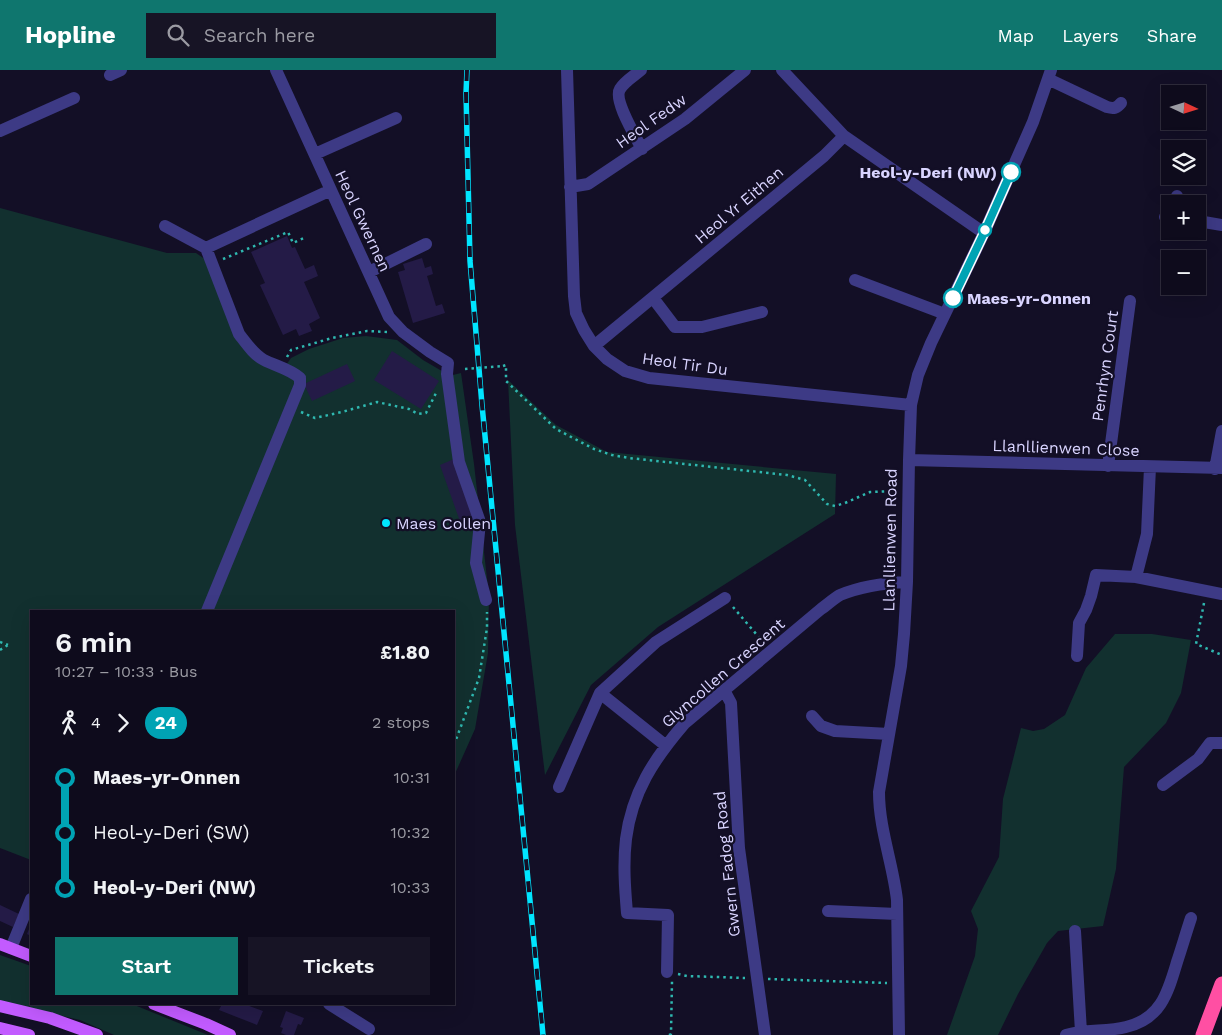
<!DOCTYPE html>
<meta charset="utf-8">
<style>
body{margin:0;font-family:"Work Sans",sans-serif;background:#171425;color:#f1f3f6;height:100vh;display:flex;flex-direction:column;font-size:19px;white-space:nowrap}
*{box-sizing:border-box;margin:0}
p{font-size:16px;color:#9b9ba3}
.icon{flex:none;width:28px;height:28px;fill:none;stroke:currentColor;stroke-width:2;stroke-linecap:round;stroke-linejoin:round}
.map{position:relative;flex:1;overflow:hidden}
.drawer{position:absolute;left:30px;top:540px;width:425px;height:395px;display:flex;flex-direction:column;background:#0e0b1c;border-radius:0px;box-shadow:0 5px 20px #0002,0 0 0 1px #2e2b3b}
.drawer>*{flex:none}
.badge{padding:0 10px;border-radius:16px;font-size:18px;line-height:32px}
.needle{width:32px;rotate:94deg}
.controls{position:absolute;left:1161px;top:15px;display:grid;gap:10px}
.controls a{display:grid;place-items:center;width:45px;height:45px;border-radius:0px;background:#0e0b1c;box-shadow:0 5px 20px #0002,0 0 0 1px #2e2b3b;font-size:25px}
.map>.badge{position:absolute;translate:-50% -50%;box-shadow:0 0 0 2px #fff}
.legs{display:flex;align-items:center;gap:8px;height:55px;padding:0 25px;font-size:16px}
.legs p{margin-inline-start:auto}
.overview{display:flex;align-items:center;justify-content:space-between;height:85px;padding:0 25px}
h1{font-size:28px;font-weight:600;line-height:38px}
.primary-button{display:flex;gap:10px;margin-top:auto;padding:10px 25px}
.primary-button a{flex:1;height:58px;border-radius:0px;background:#0f766e;color:#fff;font-size:20px;font-weight:600;line-height:58px;text-align:center}
.primary-button a+a{background:#171425;color:#f1f3f6}
ul{padding:0 25px;list-style:none}
li{display:flex;align-items:center;gap:18px;height:55px;font-size:19px}
li i{display:grid;place-items:center;width:8px;height:100%;margin:0 6px;background:currentColor}
li i::after{content:'';width:12px;height:12px;margin:-6px;border:4px solid;border-radius:50%;background:#0e0b1c}
li p{margin-inline-start:auto}
li:first-child i{background:linear-gradient(#0000 50%,currentColor 0)}
li:last-child i{background:linear-gradient(currentColor 50%,#0000 0)}
header{display:flex;align-items:center;gap:30px;box-sizing:border-box;height:70px;padding:0 25px;background:#0f766e;color:#fff}
header strong{font-size:24px}
nav{display:flex;gap:28px;margin-inline-start:auto;font-size:18px}
.search{width:350px;height:45px;background:#171425;display:flex;align-items:center;gap:12px;box-sizing:border-box;padding:0 18px;border-radius:0px;color:#9b9ba3;font-size:19px}
.map>svg:first-child{display:block}
.green{fill:#12302f}
.building{fill:#241b47}
.lines{fill:none;stroke-linecap:round;stroke-linejoin:round}
.path{stroke:#2fb8b0;stroke-width:2.5;stroke-dasharray:2.5 4;stroke-linecap:butt}
.minor{stroke:#3d3a85;stroke-width:12}
.major{stroke:#c25bff;stroke-width:12}
.highway{stroke:#ff4fa3;stroke-width:15}
.rail-casing{stroke:#00e5ff;stroke-width:5.5}
.rail{stroke:#130f26;stroke-width:4;stroke-dasharray:11;stroke-linecap:butt}
.path-bridge{stroke:#2fb8b0;stroke-width:2.5;stroke-dasharray:2.5 4;stroke-linecap:butt}
.line-1-casing{stroke:#fff;stroke-width:11}
.line-1{stroke:#00a3b4;stroke-width:8}
.stop-1-dot{fill:#fff;stroke:#00a3b4;stroke-width:2.5}
.poi-dot{fill:#00e5ff;stroke:#130f26;stroke-width:2}
.labels{text-anchor:middle;dominant-baseline:central;stroke-width:4.5;stroke-linejoin:round;paint-order:stroke}
.street-label{font-size:16px;fill:#d9d4ff;stroke:#130f26}
.stop-label{font-size:16px;font-weight:bold;fill:#d9d4ff;stroke:#130f26;text-anchor:end}
.poi-label{font-size:16px;fill:#d9d4ff;stroke:#130f26;text-anchor:start}
</style>
<header>
<strong>Hopline</strong>
<div class="search"><svg class="icon" aria-label="search" viewBox="0 0 24 24"><circle cx="10" cy="10" r="6"/><path d="M15 15l6 6"/></svg>Search here</div>
<nav><a>Map</a><a>Layers</a><a>Share</a></nav>
</header>
<div class="map">
<svg width="1222" height="965" viewBox="0 0 1222 965">
<rect width="100%" height="100%" fill="#130f26"/>
<path class="green" d="M0 138 167 183H196L212 194 246 273 284 298 291 288 309 279 343 268 366 266 397 270 423 290 447 304 453 305 461 303 474 394 489 526 488 583 475 659 454 706V541H31V790L0 778Z
M508 310 556 355 607 382 836 404 835 444 658 557 591 615 545 705 515 455Z
M1115 564H1152L1191 570 1181 623 1166 653 1124 697 1116 799 1103 856 1058 861 1047 873 1018 924 998 965H947L975 886 978 859 971 841 999 787 1003 729 1021 658 1033 661 1044 659 1065 645 1086 598Z
M0 885 31 896V934H132L208 965H114L80 950 0 932Z"/>
<path class="building" d="M287 166 292 178 295 177 305 199 314 195 318 206 304 212 320 248 309 254 312 261 299 266 296 259 283 265 260 215 265 213 251 182Z
M422 188 425 198 431 196 433 204 427 206 436 236 442 234 445 243 413 253 398 202 405 200 403 194Z
M392 281 439 311 421 339 374 310Z
M347 294 355 311 312 331 304 314Z
M454 389 476 452 462 457 440 395Z
M0 835 19 844 13 857 0 851Z
M31 854V866L27 864Z
M222 934H244L263 941 257 955 219 940Z
M286 941 304 948 301 955 298 954 294 965H286L281 963 283 958 280 957Z"/>
<g class="lines">
<path class="path" d="M223 189 288 162 293 173 304 168
M287 287 291 280 332 268 367 261 387 262
M503 296 506 295V311L556 359 594 379 612 385 629 388 787 405 805 410 827 434 835 436 845 433 870 422 897 421
M301 342 315 348 342 342 377 332 409 339 418 344 426 343 437 321
M1204 533 1196 574 1222 585
M733 537 763 572
M0 572 8 575
M0 580 8 575
M454 675 479 608 487 558V542
M678 904 687 906 745 908
M768 909 887 913
M669 965 671 964 672 911"/>
<path class="minor" d="M276 0 389 247 403 262 430 282 448 293 447 304 459 392 480 452 476 493 486 530
M567 0 574 226 576 243 584 260 594 276 607 289 625 301 649 308 911 335
M641 0C634 6 625 11 620 19 613 30 636 67 642 79
M782 0 844 66 984 163
M110 5 121 0
M1048 9 1107 37C1114 39 1117 38 1121 33
M0 61 74 28
M315 84 396 48
M570 117 588 114 685 49 745 0
M1177 134V126
M1165 147H1170
M1198 151 1222 155
M165 156 206 178
M369 202 426 174
M855 210 945 244
M653 228 675 257H702L762 242
M594 276 824 86 844 66
M909 390 1222 398
M1108 396 1130 231
M1215 399 1222 361
M1136 507 1147 464 1150 397
M207 541 300 315V308C290 299 276 296 264 290 254 285 246 273 239 264L206 178 331 120
M1077 586 1079 553 1086 540 1091 526 1096 505 1136 507 1222 524
M724 620 731 633 739 778 765 965
M600 623 665 675
M812 646 821 656 835 661 889 664
M1163 715 1198 689 1210 673H1222
M559 717 600 623 656 572 725 528
M828 841 897 844
M1075 861 1081 962
M11 878 31 829
M667 902 668 845 627 843C625 819 623 794 626 769 632 722 654 689 684 654L821 539C827 535 833 529 840 525 862 516 884 513 907 512
M329 934 369 959
M899 965 897 830C893 794 879 759 879 722L901 596 904 564 907 512 909 390 911 335 918 305 931 273 984 163 1033 52 1051 0
M1066 965C1085 959 1107 962 1126 957 1161 949 1168 922 1177 892 1182 877 1186 863 1191 848"/>
<path class="major" d="M0 874 31 886
M154 934 206 954 230 965
M0 936 50 948 97 965
M0 958 29 965"/>
<path class="highway" d="M1203 965 1222 914"/>
<g class="rail-casing">
<path id="rail" d="M467 0 466 23 470 191 482 335 543 965"/>
</g>
<use href="#rail" class="rail"/>
<path class="path-bridge" d="M465 299 503 296"/>
</g>
<g class="lines">
<g class="line-1-casing">
<path id="line-1" d="M953 228 984 163 1011 102"/>
</g>
<use href="#line-1" class="line-1"/>
</g>
<g class="stop-1-dot">
<circle cx="1011" cy="102" r="9"/>
<circle cx="985" cy="160" r="6"/>
<circle cx="953" cy="228" r="9"/>
</g>
<circle class="poi-dot" cx="386" cy="453" r="5"/>
<g class="labels">
<g class="street-label">
<text transform="translate(651 51) rotate(-35)">Heol Fedw</text>
<text transform="translate(739 135) rotate(-40)">Heol Yr Eithen</text>
<text transform="translate(363 151) rotate(65)">Heol Gwernen</text>
<text transform="translate(685 294) rotate(8)">Heol Tir Du</text>
<text transform="translate(1105 296) rotate(-82)">Penrhyn Court</text>
<text transform="translate(1066 378) rotate(2)">Llanllienwen Close</text>
<text transform="translate(890 470) rotate(-89)">Llanllienwen Road</text>
<text transform="translate(723 603) rotate(-41)">Glyncollen Crescent</text>
<text transform="translate(727 794) rotate(-96)">Gwern Fadog Road</text>
</g>
<g class="stop-label">
<text x="997" y="102">Heol-y-Deri (NW)</text>
<text x="967" y="228" text-anchor="start">Maes-yr-Onnen</text>
</g>
<g class="poi-label">
<text x="396" y="453">Maes Collen</text>
</g>
</g>
</svg>
<div class="controls">
<a><svg class="needle" viewBox="-14 -14 28 28"><path d="M0-13l5 13h-10z" fill="#e53935"/><path d="M0 13l5-13h-10z" fill="#9b9ba3"/></svg></a>
<a><svg class="icon" aria-label="layers" viewBox="0 0 24 24"><path d="M12 4l9 5-9 5-9-5zM3 14l9 5 9-5"/></svg></a>
<a>+</a>
<a>−</a>
</div>
<section class="drawer">
<div class="overview"><div><h1>6 min</h1><p>10:27 – 10:33 · Bus</p></div><b>£1.80</b></div>
<div class="legs"><svg class="icon" aria-label="walk" viewBox="0 0 24 24"><circle cx="13" cy="4" r="2"/><path d="M13 8l-2 6 4 7M11 14l-3 7M7 12l3-4h3l4 4"/></svg>4<svg class="icon" aria-label="forward" viewBox="0 0 24 24"><path d="M9 5l7 7-7 7"/></svg><b class="badge" style="background:#00a3b4;color:#fff">24</b><p>2 stops</p></div>
<ul>
<li><i style="color:#00a3b4"></i><b>Maes-yr-Onnen</b><p>10:31</p></li>
<li><i style="color:#00a3b4"></i><span>Heol-y-Deri (SW)</span><p>10:32</p></li>
<li><i style="color:#00a3b4"></i><b>Heol-y-Deri (NW)</b><p>10:33</p></li>
</ul>
<div class="primary-button"><a>Start</a><a>Tickets</a></div>
</section>
</div>
